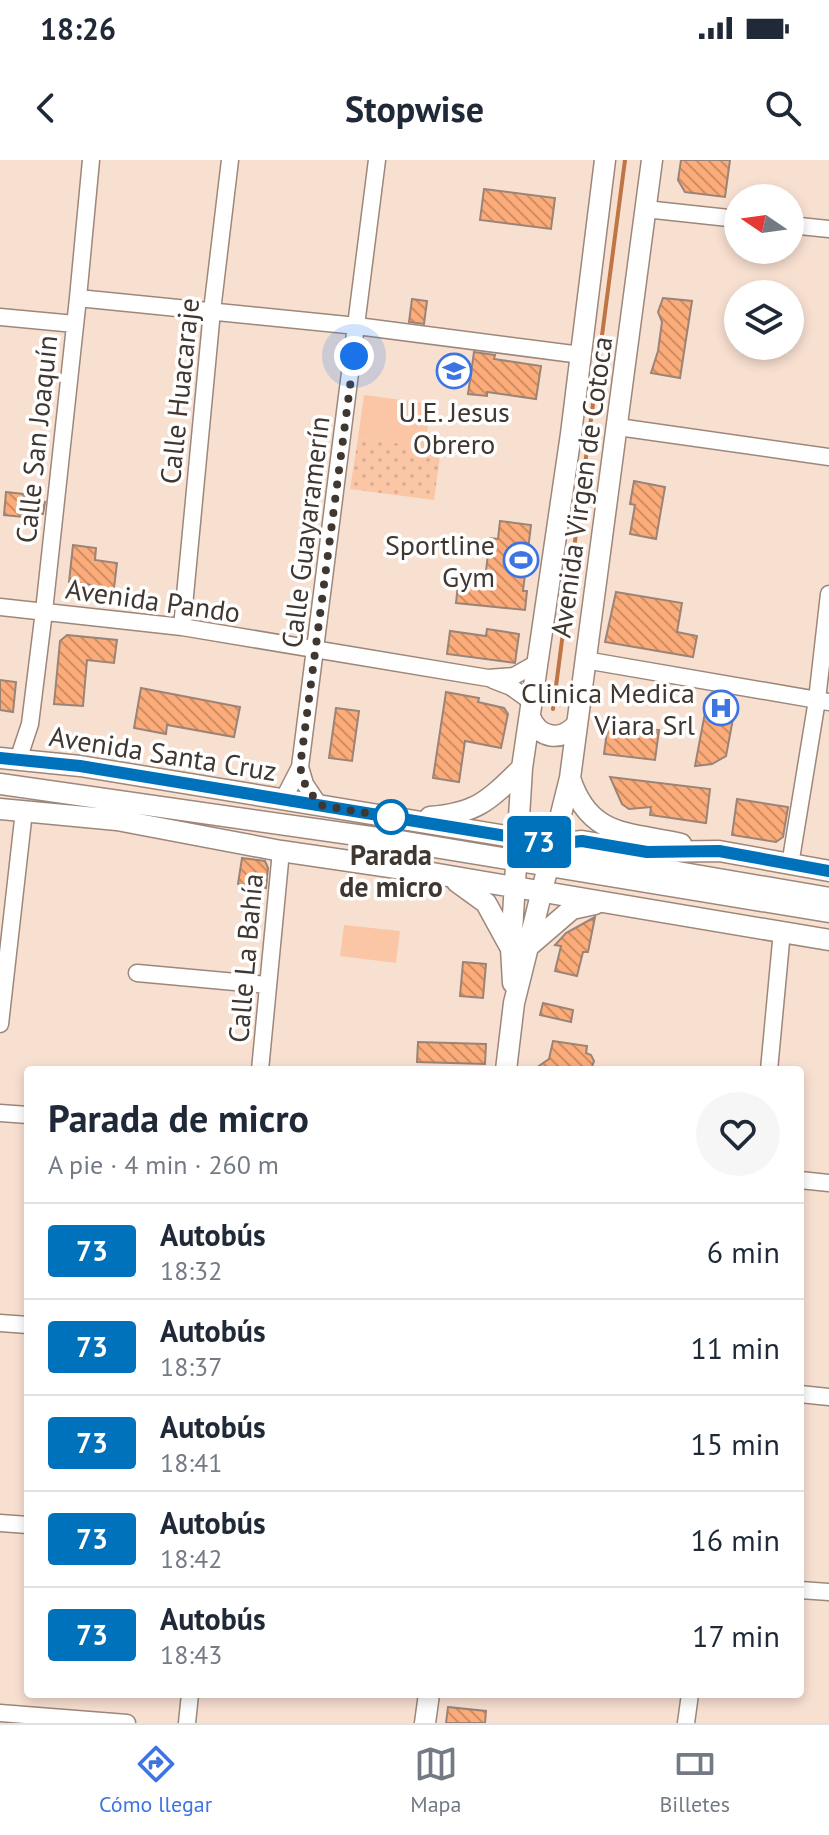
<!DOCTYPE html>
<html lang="es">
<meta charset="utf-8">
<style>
body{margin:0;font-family:"PT Sans",sans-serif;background:#f6f6f7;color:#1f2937;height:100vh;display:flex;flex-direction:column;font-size:30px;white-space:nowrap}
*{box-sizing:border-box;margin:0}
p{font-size:26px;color:#747a83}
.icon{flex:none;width:44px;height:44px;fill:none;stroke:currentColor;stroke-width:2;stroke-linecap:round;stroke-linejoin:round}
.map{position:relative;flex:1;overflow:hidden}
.panel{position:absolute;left:24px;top:906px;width:780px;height:632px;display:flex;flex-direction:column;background:#fff;border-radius:8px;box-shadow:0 4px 12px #0003}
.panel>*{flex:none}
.badge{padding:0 16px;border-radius:6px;font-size:28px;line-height:52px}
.needle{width:52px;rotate:283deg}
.buttons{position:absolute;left:724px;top:24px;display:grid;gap:16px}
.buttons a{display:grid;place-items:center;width:80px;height:80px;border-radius:50%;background:#fff;box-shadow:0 4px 12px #0003;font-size:40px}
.you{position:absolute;width:40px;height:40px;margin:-20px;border:6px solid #fff;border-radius:50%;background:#1a73e8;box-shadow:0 0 0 12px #1a73e833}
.map>.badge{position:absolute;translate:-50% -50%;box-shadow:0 0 0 4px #fff}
.round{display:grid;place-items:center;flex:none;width:84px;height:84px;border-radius:42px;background:#f6f6f7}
.headline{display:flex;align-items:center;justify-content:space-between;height:136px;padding:0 24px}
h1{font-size:38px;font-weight:700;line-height:60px}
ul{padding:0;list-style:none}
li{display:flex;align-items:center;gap:24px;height:96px;padding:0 24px;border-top:2px solid #e0e1e3}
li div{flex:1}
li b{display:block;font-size:30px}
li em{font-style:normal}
li .badge{min-width:88px;font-weight:700;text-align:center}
.status{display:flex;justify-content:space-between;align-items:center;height:56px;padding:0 40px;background:#fff;direction:ltr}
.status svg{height:22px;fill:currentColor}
header{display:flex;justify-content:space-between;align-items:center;height:104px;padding:0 24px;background:#fff;font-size:36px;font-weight:700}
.dock{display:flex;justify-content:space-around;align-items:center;height:112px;border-top:2px solid #e0e1e3;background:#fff;font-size:22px;color:#747a83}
.dock a{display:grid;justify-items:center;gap:4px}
.dock .current{color:#3d74e3}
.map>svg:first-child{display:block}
.green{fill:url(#green-dots)}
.pitch{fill:#fac6a6}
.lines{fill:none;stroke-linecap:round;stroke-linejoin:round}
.stream{stroke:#c07544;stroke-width:4}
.building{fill:url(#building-back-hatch);stroke:#9a8477;stroke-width:2}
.minor-casing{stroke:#9d877a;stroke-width:19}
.major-casing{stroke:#9d877a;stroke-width:23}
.minor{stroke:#fff;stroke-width:16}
.major{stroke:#fff;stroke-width:20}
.line-casing{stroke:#fff;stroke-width:18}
.line{stroke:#0072bc;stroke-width:12}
.walk{stroke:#403731;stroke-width:8;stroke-dasharray:0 14.4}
.stop-dot{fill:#fff;stroke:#0072bc;stroke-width:4}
.labels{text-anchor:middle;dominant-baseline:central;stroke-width:7;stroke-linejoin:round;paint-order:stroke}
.street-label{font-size:28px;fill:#403731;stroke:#fff}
.poi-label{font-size:28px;fill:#403731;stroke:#fff;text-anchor:end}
.stop-label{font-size:28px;font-weight:bold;fill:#403731;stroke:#fff}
</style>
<div class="status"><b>18:26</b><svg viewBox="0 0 49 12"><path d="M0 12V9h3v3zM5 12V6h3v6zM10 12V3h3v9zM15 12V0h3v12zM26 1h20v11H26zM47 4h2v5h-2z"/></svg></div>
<header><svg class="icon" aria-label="back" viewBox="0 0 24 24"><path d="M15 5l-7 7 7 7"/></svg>Stopwise<svg class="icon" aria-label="search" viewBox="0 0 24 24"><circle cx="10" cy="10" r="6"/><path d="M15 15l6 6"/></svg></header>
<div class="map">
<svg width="829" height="1563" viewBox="0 0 829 1563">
<defs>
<pattern id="green-dots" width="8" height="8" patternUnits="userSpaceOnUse" patternTransform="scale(2)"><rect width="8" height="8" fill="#fac6a6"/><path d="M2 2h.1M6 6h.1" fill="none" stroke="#d7ab8f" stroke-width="1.8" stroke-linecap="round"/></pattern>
<pattern id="building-back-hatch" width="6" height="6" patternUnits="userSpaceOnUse" patternTransform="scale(2)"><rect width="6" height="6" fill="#fcac7a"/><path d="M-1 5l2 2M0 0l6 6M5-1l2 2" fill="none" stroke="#cd8d65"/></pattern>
</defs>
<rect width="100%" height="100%" fill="#f8e0d1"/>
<path class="green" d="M358 278 441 289 434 340 350 329Z"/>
<path class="pitch" d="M364 235 431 244 425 287 358 278Z
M344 765 400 771 396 803 340 796Z"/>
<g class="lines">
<path class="stream" d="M553 549 625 0"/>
</g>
<path class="building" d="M681 0H730L725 37 685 32 678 20Z
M484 29 555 38 551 69 480 60Z
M663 138 692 141 680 218 651 213 658 191 662 162 658 152Z
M412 139 427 141 424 164 409 162Z
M474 192 495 195 494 199 541 206 536 239 487 232V236L468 234Z
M634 321 665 327 656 379 630 374 635 345 630 344Z
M6 332 25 334 24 337 45 342 43 354H23V357L4 355Z
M500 361 531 365 523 431H527L525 450 456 443 458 424 484 427 490 378 498 379Z
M73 385 96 388 95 400 117 403 113 436 90 433 92 425 69 422Z
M616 432 682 443 677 472 697 476 693 497 605 482Z
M487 469 519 474 515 503 447 494 450 471 486 476Z
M67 475 117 480 114 503 87 500 83 546 54 544 60 481Z
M0 520 16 522 13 552 0 550Z
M141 528 240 547 234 577 167 565 166 574 134 568Z
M446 532 479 538 478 542 504 548 508 554 501 588 465 581 459 622 433 618Z
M707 542 735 548 726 596 712 604 695 606Z
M336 548 359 551 352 601 329 598Z
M608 564 659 570 655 600 604 594Z
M610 617 710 629 706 663 650 655 651 647 629 649 622 644Z
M737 639 788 647 783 677 776 682 732 675Z
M242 698 265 701 268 708 266 728 238 724Z
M595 757 588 792H583L577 816 555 811 561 786 555 785 566 773Z
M463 802 486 804 483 838 460 836Z
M543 843 573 850 571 862 540 855Z
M553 881 587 886 586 893 591 895 594 901 592 907 588 910H533L549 899Z
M418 882 486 884 485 904 417 902Z
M448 1547 486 1551 485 1563H446Z"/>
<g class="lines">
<g class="minor-casing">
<path id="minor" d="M645 49 738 59
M790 65 829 69
M78 138 357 166 581 195
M0 157 75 164
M618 267 829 297
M0 447 182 467 488 518 514 516 537 503
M182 467 212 151 230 0
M585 500 829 542
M493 520 511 527 532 542
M18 600 30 564 44 451 78 138 91 0
M300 607 305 624 319 645
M283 640 300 607 377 0
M790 705 817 540 829 434
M137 813 268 825
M0 864 24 651
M260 910 281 691
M769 910 782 771
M0 953 28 955
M800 1020 829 1023
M0 1163 28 1165
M800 1234 829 1237
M0 1363 28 1365
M800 1430 829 1432
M0 1553 127 1563
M187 1563 190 1534
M686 1563 690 1534"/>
</g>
<g class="major-casing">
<path id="major" d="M530 557C539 579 562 582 577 564
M0 598 80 606 555 684 579 695 829 738
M570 618C589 677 627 672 681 684
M0 624 399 681 829 752
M0 649 117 660 281 691 431 713 829 780
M430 657C478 653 489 640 522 608
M555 684 582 681 647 692 719 691 829 711
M457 722 486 743 509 785
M529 786 572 749 595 744
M513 823 511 788 522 608 571 274 605 0
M506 910 514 843 570 618 652 0
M425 1563 429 1534"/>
</g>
<use href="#minor" class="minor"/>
<use href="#major" class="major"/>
</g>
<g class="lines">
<g class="line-casing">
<path id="line" d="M0 598 80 606 555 684 582 681 647 692 719 691 829 711"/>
</g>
<use href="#line" class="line"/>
<path class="walk" d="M354 196 300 607 305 624 319 645 401 659 391 657"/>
</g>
<defs>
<g id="school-ring" transform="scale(1.8)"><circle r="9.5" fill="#fff" stroke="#3d74e3" stroke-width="1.5"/><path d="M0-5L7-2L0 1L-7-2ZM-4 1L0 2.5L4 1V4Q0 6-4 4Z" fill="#3d74e3"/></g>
<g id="stadium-ring" transform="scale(1.8)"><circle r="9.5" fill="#fff" stroke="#3d74e3" stroke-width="1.5"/><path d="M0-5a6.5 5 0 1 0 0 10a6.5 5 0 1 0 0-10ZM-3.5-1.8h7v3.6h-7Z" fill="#3d74e3"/></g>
<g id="hospital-ring" transform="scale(1.8)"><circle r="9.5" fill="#fff" stroke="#3d74e3" stroke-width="1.5"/><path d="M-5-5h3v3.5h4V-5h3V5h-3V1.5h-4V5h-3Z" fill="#3d74e3"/></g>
</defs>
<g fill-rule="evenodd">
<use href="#school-ring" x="454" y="211"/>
<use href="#stadium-ring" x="521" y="400"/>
<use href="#hospital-ring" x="721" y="548"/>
</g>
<circle class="stop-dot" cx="391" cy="657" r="16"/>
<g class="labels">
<g class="street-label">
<text transform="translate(179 231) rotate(-84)">Calle Huacaraje</text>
<text transform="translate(36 279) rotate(-84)">Calle San Joaquín</text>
<text transform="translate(581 327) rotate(-82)">Avenida Virgen de Cotoca</text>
<text transform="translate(305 372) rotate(-83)">Calle Guayaramerín</text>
<text transform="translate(153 440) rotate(8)">Avenida Pando</text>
<text transform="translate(163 593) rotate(9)">Avenida Santa Cruz</text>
<text transform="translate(245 798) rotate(-85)">Calle La Bahía</text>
</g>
<g class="poi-label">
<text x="454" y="251" text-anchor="middle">U.E. Jesus<tspan x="454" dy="32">Obrero</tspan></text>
<text x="495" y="384">Sportline<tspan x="495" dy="32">Gym</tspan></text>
<text x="695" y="532">Clinica Medica<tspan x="695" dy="32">Viara Srl</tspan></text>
</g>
<g class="stop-label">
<text x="391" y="694">Parada<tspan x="391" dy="32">de micro</tspan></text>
</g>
</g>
</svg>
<div class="buttons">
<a><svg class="needle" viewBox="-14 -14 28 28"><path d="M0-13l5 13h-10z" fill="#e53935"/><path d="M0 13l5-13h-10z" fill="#747a83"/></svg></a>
<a><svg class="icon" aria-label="layers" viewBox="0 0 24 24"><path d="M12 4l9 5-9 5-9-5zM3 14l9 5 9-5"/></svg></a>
</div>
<div class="you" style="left:354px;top:196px"></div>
<b class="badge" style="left:539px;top:682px;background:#0072bc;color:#fff">73</b>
<section class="panel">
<div class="headline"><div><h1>Parada de micro</h1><p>A pie · 4 min · 260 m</p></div><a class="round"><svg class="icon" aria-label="heart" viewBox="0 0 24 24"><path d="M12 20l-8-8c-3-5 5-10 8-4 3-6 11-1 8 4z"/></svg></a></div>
<ul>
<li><span class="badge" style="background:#0072bc;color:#fff">73</span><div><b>Autobús</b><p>18:32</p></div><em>6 min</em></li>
<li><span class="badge" style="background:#0072bc;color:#fff">73</span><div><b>Autobús</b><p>18:37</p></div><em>11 min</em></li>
<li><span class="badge" style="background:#0072bc;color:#fff">73</span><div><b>Autobús</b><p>18:41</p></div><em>15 min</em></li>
<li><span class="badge" style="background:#0072bc;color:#fff">73</span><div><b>Autobús</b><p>18:42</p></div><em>16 min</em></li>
<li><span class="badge" style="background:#0072bc;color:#fff">73</span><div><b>Autobús</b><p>18:43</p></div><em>17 min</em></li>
</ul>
</section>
</div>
<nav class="dock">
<a class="current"><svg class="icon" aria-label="directions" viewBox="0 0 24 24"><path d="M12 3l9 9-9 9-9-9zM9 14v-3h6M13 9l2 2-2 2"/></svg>Cómo llegar</a>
<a><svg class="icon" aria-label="map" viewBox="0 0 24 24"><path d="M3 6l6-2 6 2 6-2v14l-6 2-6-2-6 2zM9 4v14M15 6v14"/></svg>Mapa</a>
<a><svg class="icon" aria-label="tickets" viewBox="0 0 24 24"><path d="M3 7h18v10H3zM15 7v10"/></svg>Billetes</a>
</nav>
